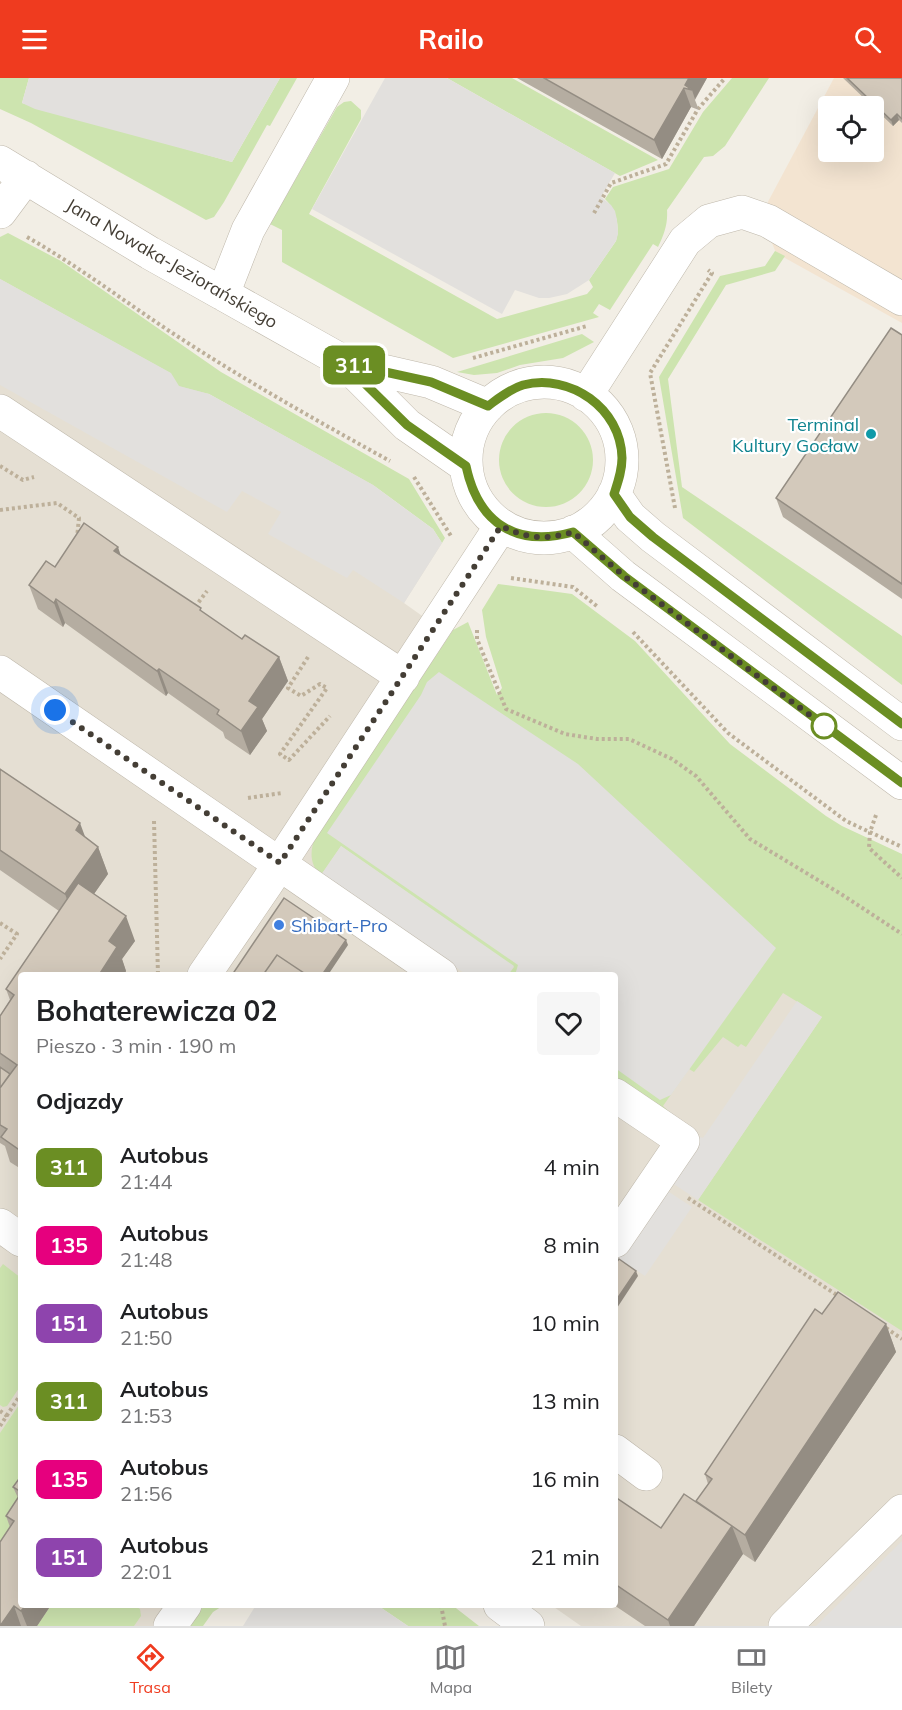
<!DOCTYPE html>
<html lang="pl">
<meta charset="utf-8">
<style>
body{margin:0;font-family:Mulish,sans-serif;background:#f6f6f6;color:#202124;height:100vh;display:flex;flex-direction:column;font-size:22px;white-space:nowrap}
*{box-sizing:border-box;margin:0}
p{font-size:20px;color:#757577}
.icon{flex:none;width:33px;height:33px;fill:none;stroke:currentColor;stroke-width:2;stroke-linecap:round;stroke-linejoin:round}
.map{position:relative;flex:1;overflow:hidden}
.details{position:absolute;left:18px;top:894px;width:600px;height:636px;display:flex;flex-direction:column;background:#fff;border-radius:6px;box-shadow:0 6px 24px #0002}
.details>*{flex:none}
.badge{padding:0 12px;border-radius:9px;font-size:21px;line-height:39px}
.fabs{position:absolute;left:818px;top:18px;display:grid;gap:12px}
.fabs a{display:grid;place-items:center;width:66px;height:66px;border-radius:6px;background:#fff;box-shadow:0 6px 24px #0002;font-size:30px}
.you{position:absolute;width:30px;height:30px;margin:-15px;border:4px solid #fff;border-radius:50%;background:#1a73e8;box-shadow:0 0 0 9px #1a73e833}
.map>.badge{position:absolute;translate:-50% -50%;box-shadow:0 0 0 3px #fff}
h2{padding:0 18px;font-size:22px;line-height:54px}
.round{display:grid;place-items:center;flex:none;width:63px;height:63px;border-radius:6px;background:#f6f6f6}
.summary{display:flex;align-items:center;justify-content:space-between;height:102px;padding:0 18px}
h1{font-size:28px;font-weight:700;line-height:45px}
ul{padding:0;list-style:none}
li{display:flex;align-items:center;gap:18px;height:78px;padding:0 18px}
li div{flex:1}
li b{display:block;font-size:22px}
li em{font-style:normal}
li .badge{min-width:66px;font-weight:700;text-align:center}
header{display:flex;justify-content:space-between;align-items:center;height:78px;padding:0 18px;background:#ef3b1f;color:#fff;font-size:27px;font-weight:700}
.tabs{display:flex;justify-content:space-around;align-items:center;height:84px;border-top:2px solid #e0e0e0;background:#fff;font-size:16px;color:#757577}
.tabs a{display:grid;justify-items:center;gap:3px}
.tabs .on{color:#ef3b1f}
.map>svg:first-child{display:block}
.residential{fill:#e5dfd3}
.commercial{fill:#f3e4d1;fill-rule:evenodd}
.green{fill:#cde4af}
.parking{fill:#e2e0dd}
.lines{fill:none;stroke-linecap:round;stroke-linejoin:round}
.minor-casing{stroke:#bfb8ab;stroke-width:34}
.path{stroke:#bdb09a;stroke-width:4;stroke-dasharray:3 3;stroke-linecap:butt}
.minor{stroke:#fff;stroke-width:33}
.wall{fill:#b5ada1}
.shaded-wall{fill:#948d83}
.building{fill:#d3c9bb;stroke:#948d83;stroke-width:1.5}
.line-casing{stroke:#fff;stroke-width:14}
.line{stroke:#6b8e23;stroke-width:9}
.walk{stroke:#443e35;stroke-width:6;stroke-dasharray:0 10.8}
.culture-dot{fill:#0f9aa8;stroke:#fff;stroke-width:2}
.stop-dot{fill:#fff;stroke:#6b8e23;stroke-width:3}
.shop-dot{fill:#3f7fe0;stroke:#fff;stroke-width:2}
.labels{text-anchor:middle;dominant-baseline:central;stroke-width:4.5;stroke-linejoin:round;paint-order:stroke}
.street-label{font-size:18px;fill:#443e35;stroke:#fff}
.culture-label{font-size:18px;fill:#0d838f;stroke:#fff;text-anchor:end}
.shop-label{font-size:18px;fill:#366cbe;stroke:#fff;text-anchor:start}
</style>
<header><svg class="icon" aria-label="menu" viewBox="0 0 24 24"><path d="M4 6h16M4 12h16M4 18h16"/></svg>Railo<svg class="icon" aria-label="search" viewBox="0 0 24 24"><circle cx="10" cy="10" r="6"/><path d="M15 15l6 6"/></svg></header>
<div class="map">
<svg width="902" height="1548" viewBox="0 0 902 1548">
<rect width="100%" height="100%" fill="#f2eee5"/>
<path class="residential" d="M0 201 373 407 442 465 404 525 449 557 429 586 902 987V1548H581L551 1527H615V897H21V1527H205L187 1548H0Z"/>
<path class="commercial" d="M834 0H902V245L776 175 761 137ZM828 28H873V74H828Z"/>
<path class="green" d="M0 0H29L22 25 232 84 280 0H297L270 48 267 47 224 124 214 139 206 142 31 45 0 31Z
M447 0H512L658 82 620 98Z
M732 0H769L725 68 713 78 704 79 667 132C668 146 664 157 658 169L653 166 610 232 599 226 593 235 599 239 453 280 282 184V152L270 146 337 29 344 24 351 23 361 32V41L309 136 497 241 587 216 593 209 589 202 616 163C620 148 617 133 605 121L613 109 669 91 703 34Z
M8 155 61 183 221 294 409 401 445 460 442 465 433 451 373 407 209 316 178 308 170 295 0 201V159Z
M775 173 785 178 775 193 726 207 668 301 682 409 902 558V607L683 440 659 299 720 198 765 188Z
M582 256 594 264 563 280 520 287 497 295 474 297 457 294Z
M499 382a47 47 0 1 1 94 0a47 47 0 1 1-94 0Z
M498 506 572 516 635 563 730 666 826 738 842 748 902 776V1253L698 1122 822 939 783 915 746 969 741 966 738 969 723 959 694 994 689 991 663 1028 675 1039 673 1041 615 1000V975L753 888 523 876 519 897H508L514 889 341 768 321 797C310 787 310 775 314 762L453 552 468 544 497 617 502 610 486 559 482 532Z
M3 1186 21 1200V1229L18 1234 21 1237V1307L7 1328 3 1329 0 1327V1190Z
M21 1324V1452L0 1501V1355Z
M51 1527H134L140 1531 141 1538 134 1548H37Z
M205 1527H224L213 1534 203 1548H187Z
M377 1527H452L479 1548H408Z"/>
<path class="parking" d="M29 0H280L232 84 35 31 22 25Z
M385 0H447L615 95 601 119 611 127 615 133 617 142 618 156 616 163 589 202 567 216 549 220H539L515 212 502 236 312 131Z
M0 201 171 295 179 308 209 316 373 407 433 451 442 465 404 525 353 492 347 500 268 456 281 434 242 413 227 434 0 307Z
M439 594 578 686 776 870 671 1017 660 1022 615 990V897H515L518 887 327 755 421 617 427 604Z
M341 768 514 888 508 897H467L321 797Z
M797 923 822 939 698 1122 669 1103 700 1059 703 1060Z
M663 1110 692 1129 645 1198 616 1179Z
M902 1463V1548H816Z
M256 1527H377L408 1548H243Z"/>
<g class="lines">
<g class="minor-casing">
<path id="minor" d="M0 84 150 175 344 284 407 347 466 388
M0 134 26 99
M223 216 248 152 333 0
M344 284 431 304 488 328
M466 382a78 78 0 1 1 156 0a78 78 0 1 1-156 0Z
M586 317 685 163 709 143 742 134 768 143 902 221
M0 333 403 599
M614 416 630 439 653 459 902 646
M573 454 623 498 902 705
M0 594 441 897
M204 897 267 805 501 448
M615 1017 683 1063 615 1163
M0 1147 21 1162
M615 1373 646 1396
M500 1527 528 1548
M170 1548 185 1527
M785 1548 902 1433"/>
</g>
<path class="path" d="M594 135 611 105 666 86 698 31 725 0
M27 159C80 189 129 227 180 260 248 304 319 344 390 383
M473 280 587 248
M0 388 23 402 34 399
M414 399 451 458
M675 430 650 295 712 195 708 192
M0 432 57 425 79 440 77 460
M511 500 573 509 598 529
M195 529 207 513
M477 552V561L506 631 565 656 597 661H629L672 681 696 698 750 761 841 816 902 856
M633 554 728 655 846 743 902 769
M308 579 288 610 301 618 320 606 327 610 280 676 289 682 330 638
M248 720 282 715
M876 737 870 754 869 770 902 800
M154 743 158 897
M0 845 17 856 0 881
M688 1120 840 1219
M886 1250 902 1261
M0 1333 7 1338
M0 1348 21 1316
M441 1527 445 1548"/>
<use href="#minor" class="minor"/>
</g>
<path class="wall" d="M517 0H707L695 22 699 32 691 29 662 81Z
M843 0H902V45L899 42 893 48Z
M902 257V521L783 439 776 420Z
M121 478 242 561 279 579 288 603 262 641 267 653 250 677 225 660 223 654 168 615 166 618 65 545 63 549 38 531 29 507 55 489Z
M0 691 98 769 108 796 94 816 135 863 122 881 126 893 124 897H21V1091L10 1084 5 1068 0 1065V938L10 922 6 911 59 833 0 792Z
M822 1236 886 1246 896 1274 755 1484 743 1476 694 1548H645L614 1527H615V1419L661 1450 696 1423 708 1406 705 1396Z
M21 1398 51 1527 37 1548H0L10 1449 6 1438 18 1420 13 1409Z"/>
<path class="shaded-wall" d="M689 0H707L695 21 692 12 685 7Z
M684 10 691 29 662 81 654 62Z
M897 36 899 42 893 48 891 42Z
M118 469 126 493 114 473Z
M56 521 65 545 63 549 54 525Z
M279 579 288 603 262 641 267 653 250 677 241 653 249 623Z
M159 591 168 615 166 618 157 593Z
M80 745 90 772 76 752Z
M98 769 108 796 75 843 65 816Z
M126 838 135 863 122 881 126 893 124 897H99L109 863Z
M346 862 348 867 328 897H322Z
M636 1193 638 1198 617 1230 615 1224Z
M886 1246 896 1274 755 1484 745 1457Z
M732 1448 743 1476 694 1548H670L668 1542Z
M26 1527H51L37 1548H27L21 1533Z
M14 1528 21 1548H0Z"/>
<path class="building" d="M544 0H689L685 7 692 12 684 10 654 62Z
M847 0H902V41L897 36 891 42Z
M891 250 902 257V506L776 420Z
M84 445 118 469 114 473 201 530 200 532 242 561 245 557 279 579 249 623 258 629 241 653 217 636 219 632 159 591 157 593 56 521 54 525 29 507 46 483 55 489Z
M0 691 80 745 76 752 98 769 65 816 0 772Z
M78 805 126 838 109 863 117 869 99 897H21V1073L1 1059 7 1051 0 1047V1010L17 987 0 975V938L14 917 6 911Z
M284 820 346 862 322 897H307L277 877 263 897H232Z
M277 877 307 897H263Z
M0 989 10 996 0 1010Z
M619 1181 636 1193 615 1224V1186Z
M838 1214 886 1246 745 1457 696 1423 712 1401 705 1396 815 1231 822 1236Z
M21 1398V1414L13 1409Z
M21 1415V1527H26L21 1533 14 1528 0 1548V1464L14 1443 6 1438Z
M684 1416 732 1448 668 1542 615 1506V1419L661 1450Z"/>
<g class="lines">
<g class="line-casing">
<path id="line" d="M902 646 653 459 630 439 614 416C618 404 622 393 622 380 621 330 570 295 523 307 510 311 499 320 488 328L431 304 344 285 407 347 466 388C478 445 516 470 573 454L624 498 902 705"/>
</g>
<use href="#line" class="line"/>
<path class="walk" d="M55 632 280 785 501 448C528 461 545 462 573 454L624 498 827 650 824 648"/>
</g>
<circle class="culture-dot" cx="871" cy="356" r="6"/>
<circle class="stop-dot" cx="824" cy="648" r="12"/>
<circle class="shop-dot" cx="279" cy="847" r="6"/>
<g class="labels">
<g class="street-label">
<text transform="translate(172 185) rotate(30)">Jana Nowaka-Jeziorańskiego</text>
</g>
<g class="culture-label">
<text x="859" y="346">Terminal<tspan x="859" dy="21">Kultury Gocław</tspan></text>
</g>
<g class="shop-label">
<text x="291" y="847">Shibart-Pro</text>
</g>
</g>
</svg>
<div class="fabs">
<a><svg class="icon" aria-label="locate" viewBox="0 0 24 24"><circle cx="12" cy="12" r="6"/><path d="M12 2v4M12 18v4M2 12h4M18 12h4"/></svg></a>
</div>
<div class="you" style="left:55px;top:632px"></div>
<b class="badge" style="left:354px;top:287px;background:#6b8e23;color:#fff">311</b>
<section class="details">
<div class="summary"><div><h1>Bohaterewicza 02</h1><p>Pieszo · 3 min · 190 m</p></div><a class="round"><svg class="icon" aria-label="heart" viewBox="0 0 24 24"><path d="M12 20l-8-8c-3-5 5-10 8-4 3-6 11-1 8 4z"/></svg></a></div>
<h2>Odjazdy</h2>
<ul>
<li><span class="badge" style="background:#6b8e23;color:#fff">311</span><div><b>Autobus</b><p>21:44</p></div><em>4 min</em></li>
<li><span class="badge" style="background:#e6007e;color:#fff">135</span><div><b>Autobus</b><p>21:48</p></div><em>8 min</em></li>
<li><span class="badge" style="background:#8e44ad;color:#fff">151</span><div><b>Autobus</b><p>21:50</p></div><em>10 min</em></li>
<li><span class="badge" style="background:#6b8e23;color:#fff">311</span><div><b>Autobus</b><p>21:53</p></div><em>13 min</em></li>
<li><span class="badge" style="background:#e6007e;color:#fff">135</span><div><b>Autobus</b><p>21:56</p></div><em>16 min</em></li>
<li><span class="badge" style="background:#8e44ad;color:#fff">151</span><div><b>Autobus</b><p>22:01</p></div><em>21 min</em></li>
</ul>
</section>
</div>
<nav class="tabs">
<a class="on"><svg class="icon" aria-label="directions" viewBox="0 0 24 24"><path d="M12 3l9 9-9 9-9-9zM9 14v-3h6M13 9l2 2-2 2"/></svg>Trasa</a>
<a><svg class="icon" aria-label="map" viewBox="0 0 24 24"><path d="M3 6l6-2 6 2 6-2v14l-6 2-6-2-6 2zM9 4v14M15 6v14"/></svg>Mapa</a>
<a><svg class="icon" aria-label="tickets" viewBox="0 0 24 24"><path d="M3 7h18v10H3zM15 7v10"/></svg>Bilety</a>
</nav>
